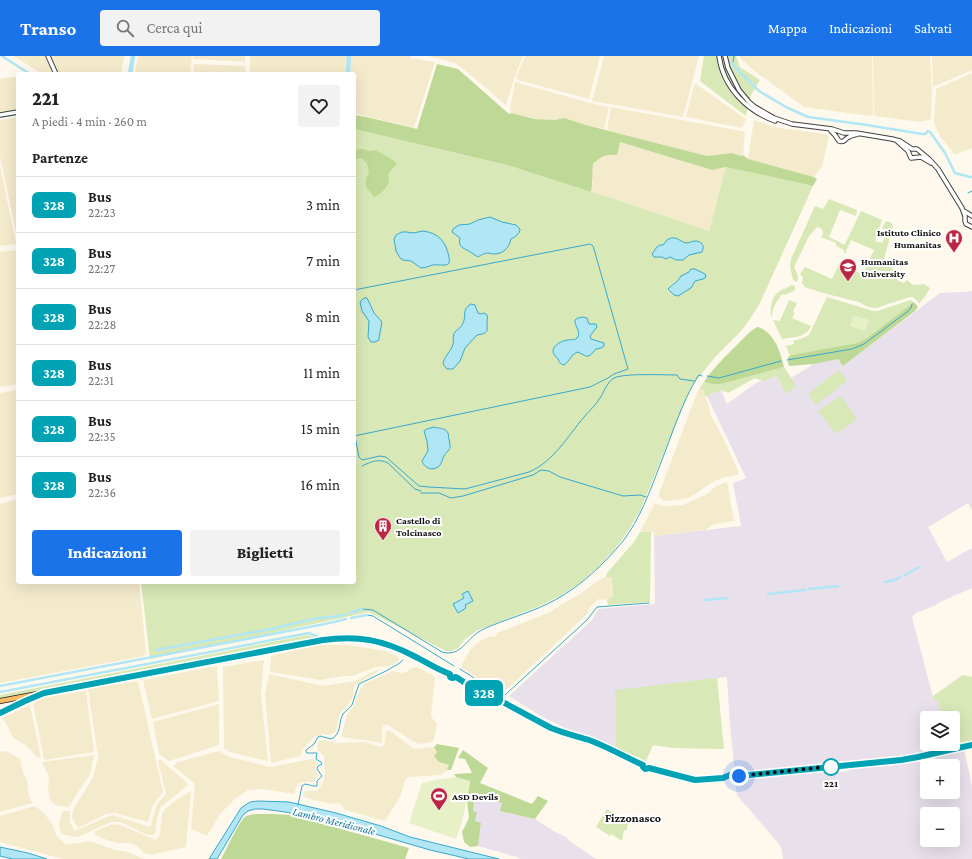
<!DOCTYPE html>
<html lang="it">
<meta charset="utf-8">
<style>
body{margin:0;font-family:"Crimson Pro",serif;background:#f2f2f2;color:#222;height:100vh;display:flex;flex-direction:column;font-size:15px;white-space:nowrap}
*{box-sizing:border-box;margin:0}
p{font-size:13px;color:#767676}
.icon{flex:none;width:22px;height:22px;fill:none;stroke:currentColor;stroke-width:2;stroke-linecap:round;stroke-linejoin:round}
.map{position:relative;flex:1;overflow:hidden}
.drawer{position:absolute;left:16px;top:16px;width:340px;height:512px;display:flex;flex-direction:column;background:#fff;border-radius:4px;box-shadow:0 4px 16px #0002}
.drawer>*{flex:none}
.badge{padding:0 8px;border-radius:6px;font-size:14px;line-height:26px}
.fabs{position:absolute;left:920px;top:655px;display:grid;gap:8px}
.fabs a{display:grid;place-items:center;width:40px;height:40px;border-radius:4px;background:#fff;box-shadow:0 4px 16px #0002;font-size:20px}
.you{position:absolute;width:20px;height:20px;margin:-10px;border:3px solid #fff;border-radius:50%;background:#1a73e8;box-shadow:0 0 0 6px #1a73e833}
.map>.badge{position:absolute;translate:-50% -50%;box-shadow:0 0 0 2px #fff}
h2{padding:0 16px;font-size:15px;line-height:36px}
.round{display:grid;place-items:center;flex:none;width:42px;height:42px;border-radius:4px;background:#f2f2f2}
.summary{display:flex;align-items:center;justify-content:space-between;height:68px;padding:0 16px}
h1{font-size:19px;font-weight:800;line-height:30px}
.button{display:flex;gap:8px;margin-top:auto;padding:8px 16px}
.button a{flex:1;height:46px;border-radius:4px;background:#1a73e8;color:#fff;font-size:16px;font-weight:800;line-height:46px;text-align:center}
.button a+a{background:#f2f2f2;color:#222}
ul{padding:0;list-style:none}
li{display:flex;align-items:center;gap:12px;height:56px;padding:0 16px;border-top:1px solid #e0e0e0}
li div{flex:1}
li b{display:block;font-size:15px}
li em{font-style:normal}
li .badge{min-width:44px;font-weight:700;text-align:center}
header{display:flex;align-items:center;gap:24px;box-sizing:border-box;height:56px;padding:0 20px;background:#1a73e8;color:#fff}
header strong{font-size:19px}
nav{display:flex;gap:22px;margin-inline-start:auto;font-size:14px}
.search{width:280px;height:36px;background:#f2f2f2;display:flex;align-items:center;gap:10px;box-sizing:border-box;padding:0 14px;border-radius:4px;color:#767676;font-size:15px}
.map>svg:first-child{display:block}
.industrial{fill:#e8e0eb;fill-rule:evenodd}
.farmland{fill:#f4ebcd}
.green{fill:#d8e8b6}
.forest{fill:#bed996}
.pitch{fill:#e8f0c8}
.water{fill:#b1e6f5;stroke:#39a8cc}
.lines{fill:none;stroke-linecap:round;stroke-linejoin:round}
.stream{stroke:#39a8cc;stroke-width:1}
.canal{stroke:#b1e6f5;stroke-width:2.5}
.river{stroke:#b1e6f5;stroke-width:4.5}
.minor-casing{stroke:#3f3f3f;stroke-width:5.5}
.major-casing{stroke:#1d1d1d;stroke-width:6}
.minor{stroke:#fff;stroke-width:3.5}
.major{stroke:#f7bc64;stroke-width:4.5}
.line-casing{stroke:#fff;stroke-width:9}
.line{stroke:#00a3b4;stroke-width:6}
.walk{stroke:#0c0c0c;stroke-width:4;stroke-dasharray:0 7.2}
.stop-dot{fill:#fff;stroke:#00a3b4;stroke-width:2}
.labels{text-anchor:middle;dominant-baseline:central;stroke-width:4;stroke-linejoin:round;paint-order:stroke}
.poi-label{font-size:10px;font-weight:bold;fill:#0c0c0c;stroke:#fff;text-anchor:start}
.stop-label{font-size:10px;font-weight:bold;fill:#0c0c0c;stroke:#fff}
.water-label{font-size:11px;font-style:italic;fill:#17779c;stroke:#fff}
.quarter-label{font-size:12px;font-weight:bold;fill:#0c0c0c;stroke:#fff}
</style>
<header>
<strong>Transo</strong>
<div class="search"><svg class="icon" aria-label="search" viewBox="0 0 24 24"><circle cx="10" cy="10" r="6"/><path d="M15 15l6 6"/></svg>Cerca qui</div>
<nav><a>Mappa</a><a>Indicazioni</a><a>Salvati</a></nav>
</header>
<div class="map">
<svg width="972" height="803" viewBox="0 0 972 803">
<rect width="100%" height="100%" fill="#fff8ec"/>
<path class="industrial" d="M972 235V454L968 447 928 471 947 506 972 492V532L940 546 936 549 916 557 912 561 934 645 938 644 942 662H927V688H947V692L963 688 972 731V803H783L782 794 779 788 737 739 735 725 736 723 828 714 833 717 848 715 851 711 917 704 920 707 934 705 938 699 946 697V693L916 700 737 718H735L730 669 727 621 615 635 616 692 590 681 565 672 541 660 509 640 592 564 598 553 655 548 654 480 741 470 733 427 746 422 707 340 721 334 727 348 756 327 777 320 786 338 794 326 791 322 814 308 838 303 843 310 940 237 963 236ZM927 710H953V736H927ZM927 758H953V784H927Z
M478 740H484L490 744 502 747 500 755 535 763 555 776 566 781 572 787 596 803H521L517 801 478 790 481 768 475 765 473 755 474 742Z"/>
<path class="farmland" d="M14 0H45L53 18H42Z
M50 0H124L121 18H58Z
M138 0H192L190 18H135Z
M193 0H245V6L193 3Z
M250 0H347L346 18H250Z
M350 0H410V2L435 6 414 72 354 57V18H349Z
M429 0H523L514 23 506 49 457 8Z
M525 0H600L589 43 518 24 516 22Z
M604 0H699L683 61 592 45Z
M740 0H872L873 59 870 60 804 51 766 23 759 19 740 2Z
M873 0H930L932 33 931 63 928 64 920 66 875 60 874 58Z
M932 0H972V14L933 31Z
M194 8 246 10 245 18H193Z
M972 17V92L955 99 940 80 934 67 936 33Z
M18 20V54L0 57V23Z
M515 26 590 47 609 51 604 73 586 69 564 62 555 64 533 63 511 57 510 53Z
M696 28 746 63 742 72 686 61 694 29Z
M611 51 741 75 745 76 743 99 741 100 731 97 707 100 607 74Z
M18 61V185L0 101V64Z
M754 64 778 72 826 78 829 81 822 111 814 121 748 103Z
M620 86 712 114 726 111 709 175 609 141 591 136 593 127 592 120 593 108 599 103 607 99Z
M0 110 16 188 0 190Z
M17 194 18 202V328L0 331V196Z
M701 333 704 334 705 341 709 350 711 360 723 381 739 417 737 419 724 421 711 427 697 437 688 442 678 444 664 445 658 440 690 355 697 337 699 334Z
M18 334V438L0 442V337Z
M727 426 734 465 714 468 705 474 654 480V476H640L655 447 664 450 683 449 707 438 716 430Z
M18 443V526H139L146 596 144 600 0 627V448Z
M606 521H612L613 541 607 544 599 543 597 544 589 552 587 558 583 562 505 635 502 636H500L462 612V608L470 594 481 584 491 580 494 581 496 580 497 577 548 557 578 539 602 522Z
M317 589H348L386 595 399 601V604L398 606 390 610 375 611 353 620H345L320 624 271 616 270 614 271 600Z
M264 604 261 638 268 705 230 696 224 692 223 611Z
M217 610 219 645 152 663 143 624Z
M417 611 433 619 435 623 431 659 432 662 437 667 434 683 432 686 420 688 414 686 388 669H385L383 670 382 674V686L380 687 376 686 341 681 347 659 353 651 360 634 364 628 393 615 400 617 406 616 412 612Z
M382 613 354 630V637L351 645 341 656 338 665 336 675 333 678 327 679 322 678 315 680 303 693 300 700 271 707 265 639 269 618 323 630 355 625 374 615Z
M138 625 163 736 153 749 148 766 115 757 106 758 78 772 72 762 73 754 93 721 98 701 88 633Z
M86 635 94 696 44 704 33 647 44 641Z
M219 648V689L169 705 159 698 153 666Z
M30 649 41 702H38L27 690 13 682 6 667 2 662Z
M389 674 414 693 434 691 437 696 434 700 449 709 447 715 440 719 408 721 405 724 401 739 385 765 345 754 340 747 332 748 309 743 303 740 305 735H317L321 731 325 719 324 700 317 694 318 686 322 684 337 687 366 686 380 691 384 689 386 675Z
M6 695 20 702 23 716 27 725 29 741 33 747 0 756V696Z
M219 695 230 701 270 711 312 703 316 705 315 713 318 719 314 726H300L297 729 294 738 262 733 248 734 235 743 220 758 207 780 191 773 195 728 173 710 178 706Z
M94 699 90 719 76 739 69 751 55 749 50 744 48 732 49 721 42 706Z
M161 704 185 725 188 729 161 751 157 762 156 775 153 779H148L120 766H111L78 781 65 779 61 777 59 770 62 755H70V764L72 771 75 775 106 761 113 759 150 771 157 748 166 738 158 705Z
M191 735 186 791 150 799 144 797 138 791 130 787H118L110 785 97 780 94 776 112 768 120 769 156 784 160 778 162 758 165 753 176 744Z
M35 750 44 757 53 769 56 779 65 788 79 787 90 785 115 794 128 796 144 803H63L0 786V760Z"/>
<path class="green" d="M704 0H736L740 11 760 24 751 39 749 47 758 54 748 50 746 60 713 35 700 25Z
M354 73 507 109 591 136 609 141 709 175 726 111 813 130 760 247 750 263 741 275 716 300 691 331 640 455 628 475 615 493 599 510 580 527 560 540 537 551 476 575 464 584 458 592 452 595H446L369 556 150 603 141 526H354Z
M829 143 857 154 856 160 840 154 829 181 843 188H845L861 155 882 164 875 185 882 187 888 175 882 172 886 165 890 166 893 169 884 203 888 205 891 212 896 214 899 217 897 224 904 227 907 224 913 229 924 228 930 232 926 239 919 248C916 244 915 241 910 241L876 252 868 251 859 246 823 237 805 231 802 227 803 222 800 218 805 211 832 223 840 206 863 219 874 194 851 184 845 198 844 197V194L836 190V187L821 181C824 178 823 175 821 172L817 171 811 178H810L794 211C796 216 800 221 797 226L793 224 790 211 791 203 815 150 823 153Z
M791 229 795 230V233L794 235 785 239 782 238C778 244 772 251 772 259L773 260 771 261C770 252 771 240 780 235 784 232 787 233 791 229Z
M827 241 873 255H878L910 244 914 246 867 282 857 288 791 299 789 298 786 290 794 288 793 285 803 282 809 279Z
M789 244 797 247 793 256 795 257 792 262 811 270C806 282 793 281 782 283L773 264 780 265Z
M784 311 794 326 796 331 786 338 777 320 763 325 755 322 728 337 721 334 705 341 704 334 701 333 699 334V333L704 326 712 328H721Z
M839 314 847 325 816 349 808 338Z
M841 340 857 363 836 378 818 355Z
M640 476H651L650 546 608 549 607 544 613 541 612 521H606L607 517 634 486Z
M308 579 318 583 0 643V639Z
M963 619 972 621V687L947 692V688H953V662H942L938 644 934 645 933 640Z
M717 622 724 693 672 692 653 689 646 705 616 692 615 634Z
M607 753 628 766 627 774H624L622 785 611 778 610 780 596 771Z"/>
<path class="forest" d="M437 8 458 13 509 58 511 57 534 63 555 64 564 62 586 69 707 100 731 97 741 100 743 99 748 103 814 121 817 123 813 130 726 111 712 114 620 86 617 99C605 98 601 101 593 108 592 118 593 127 591 136L507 109 354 73V59L367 61 417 73Z
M363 93 369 95 376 94C382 99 391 101 397 108L388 118C389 119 389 125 389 125 388 132 380 138 374 141 366 130 362 129 369 116L367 108 362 102 357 103H354V94Z
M914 246 918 251 915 255 843 310 838 303 814 308 789 310 788 307V301L791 299 858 287 867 282Z
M757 271C766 272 775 284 778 292 781 298 782 305 784 311L721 328H712L704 326C713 312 726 300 738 288 744 282 750 275 757 271Z
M437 688 459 692 451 714H447L449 709 439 706 434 700 437 696 434 691Z
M463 694 488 712 480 727 532 748 538 740 548 745 535 763 500 755 502 747C498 746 495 745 491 744 485 742 482 739 474 742L473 755 477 756 475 765 481 767 478 790 470 791 464 786 462 776 469 762 467 744 470 725 457 722 454 718 472 717 465 703 458 702Z
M271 758 291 759 409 792 405 803H221C226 795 239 765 245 761 251 757 264 758 271 758Z"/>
<path class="pitch" d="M853 259 869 264 865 275 850 270Z
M456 721 470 725C467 745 463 765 456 783L409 767 422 727 435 724Z"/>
<path class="water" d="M490 161 502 166 516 169 520 173C520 178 515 181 511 183 509 192 503 198 494 198 491 198 487 196 484 198 483 198 478 201 478 201 475 199 472 197 469 195 463 192 458 191 460 182L452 176 453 173 459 169 470 168 478 164Z
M423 175C439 177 446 186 449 201 449 204 450 205 449 207 446 211 438 208 433 209 429 210 426 212 421 212L411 205 403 204 400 202 396 195 394 183 396 179 402 176H407L413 177Z
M671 182C678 181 679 185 686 187 689 187 692 185 695 185 702 185 705 190 702 196L689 199 683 204H676L670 201 666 203 662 201H654L652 198 657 191 660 189H663L667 184Z
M691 213H695L705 218 706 221 703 223 695 225 691 232 678 240 674 239 668 233C674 227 677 227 681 220L689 216Z
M364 242H367L368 244 374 257 382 266 379 282V284L375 286H371L368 281 369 265 362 255 360 246Z
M471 248 475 249 478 257 481 258 484 257 486 258 487 259C488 262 487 264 487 266 487 276 489 277 477 279L465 292 460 305 453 313H447L443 308C444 300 451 296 453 288 454 284 452 280 455 276 458 273 462 271 463 267 467 259 461 254 471 248Z
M583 261 587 262 589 268H596L597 271 590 280 591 283 604 287V290L601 292 596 293C588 302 589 302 578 296 571 298 570 305 564 309 560 308 560 307 558 303 556 301 553 298 553 295 553 289 563 284 568 284 571 283 574 285 577 282 582 276 574 270 575 264L578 262Z
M434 371C438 373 445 371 448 377 449 379 448 381 449 383 449 385 450 387 450 389 451 394 446 396 444 400 440 408 442 411 432 413 428 413 423 409 422 405L428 395 427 385 424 375 427 373Z
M468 535 473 545 465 549 466 552 458 557 453 548 464 542 462 538Z
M258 745 289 746 336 757 381 770 410 781 499 803H469L430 794 351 771 314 762 285 756 263 753H255L248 755 243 759 217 803H209L241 752 250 746Z
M0 791 28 797 47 803H13L0 800Z"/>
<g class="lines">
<path class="stream" d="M733 7 734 0
M968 137 972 135
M354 234 590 188 593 190 594 193 628 313 614 318 608 322 590 331 354 380
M787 304 852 293 864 288 907 256 911 252 912 248
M707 320 719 322 781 305
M354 375 359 401 362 404 380 400 386 401 419 430 429 431 465 433 529 416C553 406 568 380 584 361 589 355 596 349 600 342 604 336 607 326 614 322 624 317 664 319 677 319L680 323 694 325
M362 410C371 406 378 402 388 407L415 433 421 435
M421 437H439L451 442 463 440 533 419 541 414 549 415 560 421 623 440 640 439 646 441
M362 553 373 554 442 596C459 601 465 586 477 577 481 574 488 571 493 569 513 561 535 555 555 544 581 530 604 508 623 485 640 463 650 435 660 409 672 379 681 348 698 320L699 319 702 320
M367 559 373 560 454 610
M460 613 499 638 502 640 505 639 587 564 597 551 649 547
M298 749 302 730 305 728 314 730H317V725L322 720 317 713 318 710 322 708 321 706 316 703 317 697H307L306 696V694L314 688 318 681 320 680 331 683C342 678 338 667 343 658 345 655 349 653 352 649L359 628 388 614C393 610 399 609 403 604"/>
<path class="canal" d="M2 0 30 18
M731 6 733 7 735 11 759 35 786 51 808 61 867 69 922 78H925L928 75 930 76 945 97 955 117 970 121H972
M0 61 18 58
M905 519 919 511
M885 526 895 524 900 521
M809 533 838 530
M768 538 805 534
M704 544 727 542
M350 557 362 553
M351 562 367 559
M156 594 271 573 318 562 331 561 345 559
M0 630 325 568 346 563
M0 636 283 582 309 577 318 581"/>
<path class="river" d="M130 18 133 0
M348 18 349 0"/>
<g class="minor-casing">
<path id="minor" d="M48 0 56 18
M719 0C723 31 747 55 775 65
M725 0 728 12 739 34 749 46 755 51 774 62 792 68 832 73 844 77H856L892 83 900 85 912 93H917L929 103 938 113 962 152 965 160V165L966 168 972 171
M0 59 18 56
M831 75 835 79 839 85C845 87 844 83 849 81 852 79 855 79 858 78
M897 85 908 95 911 102 921 101 931 107
M964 155 972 160"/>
</g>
<g class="major-casing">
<path id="major" d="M456 621 470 630 473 629 475 631 474 633
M470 630 469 632 470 634H473L474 633 480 635 557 675 589 684 616 695 643 709V711L645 713 649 712 695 724 716 723 729 720
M0 645 312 586C344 580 376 581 406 596 419 602 437 614 450 618
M0 657 35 640
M734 719 739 720 901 704 918 701 972 689"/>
</g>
<use href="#minor" class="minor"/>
<use href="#major" class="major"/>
</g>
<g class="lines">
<g class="line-casing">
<path id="line" d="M0 657 25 645 44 637 323 584C358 579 383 584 414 600 426 606 438 614 450 618V621L452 622 456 621 470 630 473 629 474 630 475 633 488 638 551 672C563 677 576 680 589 684 608 691 625 701 643 709V711L645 713 649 712 695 724 723 722 732 718 739 720 901 704 918 701 972 689"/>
</g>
<use href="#line" class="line"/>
<path class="walk" d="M739 720 835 710 831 711"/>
</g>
<defs>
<g id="hospital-pin" transform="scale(0.9)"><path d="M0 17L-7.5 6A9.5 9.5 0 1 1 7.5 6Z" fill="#bb2644" stroke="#fff"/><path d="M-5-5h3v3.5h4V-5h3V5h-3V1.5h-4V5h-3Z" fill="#fff"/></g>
<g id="university-pin" transform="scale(0.9)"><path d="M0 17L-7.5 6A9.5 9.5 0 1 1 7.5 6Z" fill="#bb2644" stroke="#fff"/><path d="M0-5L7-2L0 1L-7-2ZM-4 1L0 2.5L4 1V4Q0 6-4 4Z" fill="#fff"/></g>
<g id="building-pin" transform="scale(0.9)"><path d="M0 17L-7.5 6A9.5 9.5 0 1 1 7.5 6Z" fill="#bb2644" stroke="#fff"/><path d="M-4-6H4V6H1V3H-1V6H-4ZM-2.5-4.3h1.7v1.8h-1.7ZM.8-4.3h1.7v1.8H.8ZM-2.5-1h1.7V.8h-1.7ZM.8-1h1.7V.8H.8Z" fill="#fff"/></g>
<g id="stadium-pin" transform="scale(0.9)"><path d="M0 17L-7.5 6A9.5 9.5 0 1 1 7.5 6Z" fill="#bb2644" stroke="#fff"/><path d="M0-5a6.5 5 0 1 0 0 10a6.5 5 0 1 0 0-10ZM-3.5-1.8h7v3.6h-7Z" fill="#fff"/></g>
</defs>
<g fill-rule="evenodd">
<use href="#hospital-pin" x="954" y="182"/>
<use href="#university-pin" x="848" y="211"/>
<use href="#building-pin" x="383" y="470"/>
<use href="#stadium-pin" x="439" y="740"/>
</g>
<circle class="stop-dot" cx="831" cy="711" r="8"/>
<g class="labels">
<g class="poi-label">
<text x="941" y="176" text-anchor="end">Istituto Clinico<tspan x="941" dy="12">Humanitas</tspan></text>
<text x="861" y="205">Humanitas<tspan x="861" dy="12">University</tspan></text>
<text x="396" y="464">Castello di<tspan x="396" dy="12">Tolcinasco</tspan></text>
<text x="452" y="740">ASD Devils</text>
</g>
<g class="stop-label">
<text x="831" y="727">221</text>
</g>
<g class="water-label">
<text transform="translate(334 765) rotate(14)">Lambro Meridionale</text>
</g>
<g class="quarter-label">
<text x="633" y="762">Fizzonasco</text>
</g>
</g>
</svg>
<div class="fabs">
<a><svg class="icon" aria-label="layers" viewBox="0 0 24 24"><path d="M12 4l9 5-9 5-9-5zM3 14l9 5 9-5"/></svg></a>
<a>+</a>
<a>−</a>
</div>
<div class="you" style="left:739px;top:720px"></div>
<b class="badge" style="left:484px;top:637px;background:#00a3b4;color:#fff">328</b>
<section class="drawer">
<div class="summary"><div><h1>221</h1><p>A piedi · 4 min · 260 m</p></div><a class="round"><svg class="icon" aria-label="heart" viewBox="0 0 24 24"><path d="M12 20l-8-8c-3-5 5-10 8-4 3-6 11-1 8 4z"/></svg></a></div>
<h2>Partenze</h2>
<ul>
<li><span class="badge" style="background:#00a3b4;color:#fff">328</span><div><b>Bus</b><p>22:23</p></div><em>3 min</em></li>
<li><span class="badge" style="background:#00a3b4;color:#fff">328</span><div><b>Bus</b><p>22:27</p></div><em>7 min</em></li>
<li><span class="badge" style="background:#00a3b4;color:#fff">328</span><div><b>Bus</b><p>22:28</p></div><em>8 min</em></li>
<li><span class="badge" style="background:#00a3b4;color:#fff">328</span><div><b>Bus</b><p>22:31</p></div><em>11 min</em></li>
<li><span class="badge" style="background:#00a3b4;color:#fff">328</span><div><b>Bus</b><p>22:35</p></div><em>15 min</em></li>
<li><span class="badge" style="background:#00a3b4;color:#fff">328</span><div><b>Bus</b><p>22:36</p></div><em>16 min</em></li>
</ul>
<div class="button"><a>Indicazioni</a><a>Biglietti</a></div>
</section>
</div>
